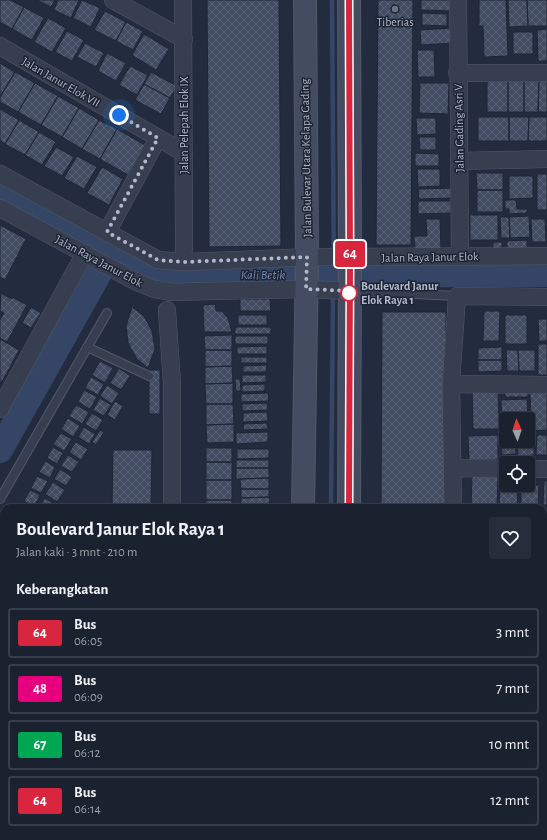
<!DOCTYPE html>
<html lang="id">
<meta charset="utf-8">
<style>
body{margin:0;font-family:"Alegreya Sans",sans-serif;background:#272e3b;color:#f1f3f6;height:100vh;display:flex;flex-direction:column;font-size:15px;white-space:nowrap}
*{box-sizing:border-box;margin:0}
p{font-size:13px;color:#9fa3aa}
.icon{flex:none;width:22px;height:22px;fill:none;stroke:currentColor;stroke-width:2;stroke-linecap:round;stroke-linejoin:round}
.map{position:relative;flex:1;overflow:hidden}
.sheet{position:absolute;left:0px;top:504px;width:547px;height:336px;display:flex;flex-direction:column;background:#1a212f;border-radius:12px 12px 0 0;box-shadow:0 1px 3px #0004,0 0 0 1px #383e4b}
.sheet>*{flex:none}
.badge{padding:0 8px;border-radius:3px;font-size:14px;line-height:26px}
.needle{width:26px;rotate:357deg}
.buttons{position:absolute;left:499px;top:412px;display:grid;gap:8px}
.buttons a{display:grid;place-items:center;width:36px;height:36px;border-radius:4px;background:#1a212f;box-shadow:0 1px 3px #0004,0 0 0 1px #383e4b;font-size:20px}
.you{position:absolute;width:20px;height:20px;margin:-10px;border:3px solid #fff;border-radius:50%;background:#1a73e8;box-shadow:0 0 0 6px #1a73e833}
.map>.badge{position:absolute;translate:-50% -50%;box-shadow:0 0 0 2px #fff}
h2{padding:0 16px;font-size:15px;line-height:36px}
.round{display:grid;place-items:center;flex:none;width:42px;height:42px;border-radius:4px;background:#272e3b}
.summary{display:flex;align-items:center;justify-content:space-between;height:68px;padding:0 16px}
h1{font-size:19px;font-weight:700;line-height:30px}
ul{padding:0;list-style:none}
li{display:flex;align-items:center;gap:12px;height:50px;margin:0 8px 6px;padding:0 8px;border:2px solid #383e4b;border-radius:4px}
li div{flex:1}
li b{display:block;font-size:15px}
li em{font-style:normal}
li .badge{min-width:44px;font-weight:700;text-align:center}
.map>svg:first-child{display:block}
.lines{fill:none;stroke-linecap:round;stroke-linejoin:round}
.stream{stroke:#354566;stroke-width:4.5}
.river{stroke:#354566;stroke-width:26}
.building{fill:url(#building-cross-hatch);stroke:#1e2535}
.lane-casing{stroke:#525969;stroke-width:10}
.street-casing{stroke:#525969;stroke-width:18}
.secondary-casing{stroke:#525969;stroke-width:24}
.lane{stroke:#373e4f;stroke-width:8}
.street{stroke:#373e4f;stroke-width:17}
.secondary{stroke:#444c62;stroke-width:22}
.line-casing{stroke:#fff;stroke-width:9}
.line{stroke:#d7263d;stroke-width:6}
.walk{stroke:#b3b9ca;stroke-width:4;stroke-dasharray:0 7.2}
.worship-dot{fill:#6b7280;stroke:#1c2333;stroke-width:1.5}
.stop-dot{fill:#fff;stroke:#d7263d;stroke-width:2}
.labels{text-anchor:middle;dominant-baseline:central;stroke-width:3;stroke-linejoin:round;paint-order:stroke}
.poi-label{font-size:12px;fill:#b3b9ca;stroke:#1c2333}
.street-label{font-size:12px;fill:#b3b9ca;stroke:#1c2333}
.stop-label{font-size:12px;font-weight:bold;fill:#b3b9ca;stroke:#1c2333;text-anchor:start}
.water-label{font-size:13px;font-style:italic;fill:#798cb2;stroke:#1c2333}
</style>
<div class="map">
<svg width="547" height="840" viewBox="0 0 547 840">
<defs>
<pattern id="building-cross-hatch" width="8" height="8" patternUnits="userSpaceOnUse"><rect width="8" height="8" fill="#414b61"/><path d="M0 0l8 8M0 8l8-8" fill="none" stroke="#5a6376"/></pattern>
</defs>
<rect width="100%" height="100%" fill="#232c3f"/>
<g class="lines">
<path class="stream" d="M332 0 334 286
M331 508 333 294
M326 840V836"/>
<path class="river" d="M0 189 138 266 167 275 547 274
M0 450 112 250"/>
</g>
<path class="building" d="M0 0H10L24 7 12 29 0 22Z
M37 0H55L51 7Z
M58 0H79L71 18 54 10Z
M82 0 100 8 91 27 73 18Z
M207 0H279L281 246 209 247Z
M378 0H413L411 245H376Z
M421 0H452V11L421 10Z
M479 0H506L508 56 484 57 483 26H479Z
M508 0H527L528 26 509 27Z
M527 0H547V26H528Z
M24 7 44 18 32 40 12 29Z
M105 11 126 22 116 41 94 30Z
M422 13 447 14V26L422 25Z
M48 18 66 28 52 52 34 42Z
M126 22 143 31 133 50 116 41Z
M453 28 454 43 421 45 420 30Z
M547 29V61H538L537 30Z
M67 31 84 40 72 61 55 52Z
M513 32H533V54H513Z
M144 34 169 49 156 70 132 55Z
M85 43 104 53 96 67 77 57Z
M417 50H434L435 77H418Z
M107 53 126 63 116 81 98 71Z
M0 63 15 72 0 97Z
M130 66 148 75 137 95 119 85Z
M15 72 35 83 18 112 0 102V97Z
M151 72 177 86 170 98 144 84Z
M487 77H508V112H487Z
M508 77 524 78V112H508Z
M524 78H539L538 112H524Z
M539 78H547V112H538Z
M35 83 58 96 41 125 18 112Z
M420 83H449L448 114 419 113Z
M144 84 170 98 161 114 135 100Z
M58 96 79 108 62 137 41 125Z
M79 108 99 120 82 149 62 137Z
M0 109 19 120 5 144 0 140Z
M478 117H509V141H478Z
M509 117H529L528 141H509Z
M529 117H547V141H528Z
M416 118H436V134L417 135Z
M19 120 39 132 25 155 5 144Z
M99 120 117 129 100 159 82 149Z
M117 129 145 145 128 175 100 159Z
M39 132 56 142 42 165 25 155Z
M419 137H436V150H420Z
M56 147 74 157 62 176 44 166Z
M415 153 439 154V166H415Z
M77 156 97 167 84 189 64 178Z
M102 167 123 179 109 205 87 193Z
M417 169H440V186L418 187Z
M476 173H503V190H477Z
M537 174H547V210H537Z
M509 176H533V198L509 199Z
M451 188V198L419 199 418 189Z
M477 190H503V212H477Z
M505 200H516L517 209H527V213L509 214V209H505Z
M418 201H451V213L418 214Z
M470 215H498V240H470Z
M529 216 530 237 510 238 509 217Z
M500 217H509L510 238H501Z
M426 219H440L441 249 415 250 414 236H427Z
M531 219H545L546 242H532Z
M0 225 26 239 5 280 0 277Z
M527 240V252H507V241Z
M493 242H502V251L493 252Z
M1 293 12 299V297L27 305 7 342 0 338V320L4 313 0 311Z
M240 299H270L271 311H240Z
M215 304 216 311H222L228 318 232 332H204L203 305Z
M31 307 41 313 31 328 22 323Z
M132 307 144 316 152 331 155 349 148 368 137 359 128 343 126 326Z
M484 311H500L499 341H483Z
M382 312H446V508H381Z
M238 315H267V325H238Z
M505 315H527V344H505Z
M538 319H547V341H539Z
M235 327H271V334H235Z
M232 335V350H205L204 336Z
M235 336H268V344H235Z
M0 339 19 350 2 382H0Z
M538 344H547V375H538Z
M267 346V354H237V347Z
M502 347V360H478V348Z
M205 350H232V366L205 367Z
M506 350H518L519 371H507Z
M518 350H535V371H519Z
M241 357H267V363H241Z
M478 360H502V371L478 372Z
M100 361 113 368 105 383 92 375Z
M267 365 266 372H243V366Z
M232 366 233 383 205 384V367Z
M119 368 130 376 121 390 110 383Z
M149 370H160V414H149Z
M242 375H266V382L242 383Z
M91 377 104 384 98 395 85 388Z
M235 379H240L241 391H236Z
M233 383V404H206L205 384Z
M265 384V391L242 392V385Z
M107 385 119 393 112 404 100 396Z
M472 386H498L499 429H473Z
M505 388H528V397H505Z
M84 390 97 397 90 409 78 402Z
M547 392V430L531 431 530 393Z
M268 393 269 401 241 402V394Z
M100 398 111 405 104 416 93 410Z
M527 399 528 424V419H506V425H502L501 400Z
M115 401 123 406 115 420 107 415Z
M267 403 268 410 242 411V404Z
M206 404H233L234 424 206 425Z
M76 405 89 412 82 424 69 416Z
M267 412 268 421 243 422V413Z
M92 413 103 420 96 431 85 424Z
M68 418 80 426 73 437 61 429Z
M267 423 268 429 244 430 243 424Z
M234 424V442L207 443 206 425Z
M84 427 95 434 89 444 78 437Z
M500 428H506V441H515L516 454 502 455Z
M100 430 104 432 96 445 92 442Z
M268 432V442L236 444V433Z
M61 433 72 439 64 451 53 444Z
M498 435V460H469L468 436Z
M528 435H534V455L518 456 517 441H528Z
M537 435H547V455H536Z
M76 442 88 449 81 460 69 452Z
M53 447 63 453 57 464 47 458Z
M206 448H232V462H206Z
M237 449H269V458L237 459Z
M113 450H152L151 508H112Z
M68 455 79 462 72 472 61 466Z
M236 460H269V468H236Z
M45 461 55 467 50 478 39 472Z
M206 462H232V480H206Z
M236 468H269V478L236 479Z
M60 469 72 477 66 486 54 479Z
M37 476 48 481 41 493 31 488Z
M472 476 498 477 497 508H471Z
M269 478V489H241L240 479Z
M206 480H232V500H206Z
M544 481H547V505H543Z
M53 482 65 490 57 502 45 494Z
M500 484 518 485 517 508 499 507Z
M521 485H539L538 507 521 506Z
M241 489H269V497L241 498Z
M30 490 40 495 34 507 24 501Z
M269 497 270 507H241V498Z
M45 498 56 505 54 508H38Z
M206 500H232V508H206Z
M543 512H547V539H543Z
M4 528V544L0 542V534Z
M0 544 4 546V558L2 561 0 560Z
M3 564H4V580L0 578V569Z
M0 581 4 583V593L1 598 0 597Z
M543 583H547V616H543Z
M543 624H547V646H543Z
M544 672H547V694H544Z
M543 704H545L544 729H543Z
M543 757 547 758V784H543Z
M0 783 4 785V836H113L120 839 0 840Z
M543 793H547V823H543Z"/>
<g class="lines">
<g class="lane-casing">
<path id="lane" d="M350 291 457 296
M87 347 149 376
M0 499 107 313
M0 758 4 760
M0 768 4 771
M147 836 157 840"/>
</g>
<g class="street-casing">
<path id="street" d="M113 0 184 39
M183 0 184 249
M458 0 460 256
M0 46 184 153
M457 73H547
M459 161 547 159
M0 174 158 260 184 262 313 257 547 256
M0 208 137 282 154 289 173 292 305 289 349 291
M107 232 158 138
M167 310 172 384V508
M451 384 547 385
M0 409 85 253
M454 468 506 469
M528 469H547
M453 508 451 384 457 296 547 297
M543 566H547
M543 664H547
M543 751H547
M171 840V836
M230 840H252
M349 840H364
M449 840V836"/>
</g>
<g class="secondary-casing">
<path id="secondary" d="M303 508 307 257 305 0
M349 508 350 262 349 0
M300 840V836
M349 840V836"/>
</g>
<use href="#lane" class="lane"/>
<use href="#street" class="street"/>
<use href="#secondary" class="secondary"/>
</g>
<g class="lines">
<g class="line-casing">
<path id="line" d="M349 508 350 262 349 0"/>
</g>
<use href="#line" class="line"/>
<path class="walk" d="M119 115 158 138 107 232 158 260 184 262 307 257 306 289 349 291V293"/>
</g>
<circle class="worship-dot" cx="395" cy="9" r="4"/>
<circle class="stop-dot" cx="349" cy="293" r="8"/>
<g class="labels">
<g class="poi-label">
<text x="395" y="22">Tiberias</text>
</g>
<g class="street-label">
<text transform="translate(61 82) rotate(30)">Jalan Janur Elok VII</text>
<text transform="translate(184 125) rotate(-90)">Jalan Pelepah Elok IX</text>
<text transform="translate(459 128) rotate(-91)">Jalan Gading Asri V</text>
<text transform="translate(306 158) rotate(-91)">Jalan Bulevar Utara Kelapa Gading</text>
<text transform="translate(430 257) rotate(-1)">Jalan Raya Janur Elok</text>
<text transform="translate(99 261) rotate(28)">Jalan Raya Janur Elok</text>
</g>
<g class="stop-label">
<text x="361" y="286">Boulevard Janur<tspan x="361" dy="14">Elok Raya 1</tspan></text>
</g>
<g class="water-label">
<text x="263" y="275">Kali Betik</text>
</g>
</g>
</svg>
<div class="buttons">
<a><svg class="needle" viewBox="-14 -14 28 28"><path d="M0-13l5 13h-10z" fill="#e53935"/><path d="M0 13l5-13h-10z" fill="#9fa3aa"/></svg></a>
<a><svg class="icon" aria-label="locate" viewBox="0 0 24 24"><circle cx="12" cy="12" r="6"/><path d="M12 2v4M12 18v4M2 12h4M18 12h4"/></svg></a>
</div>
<div class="you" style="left:119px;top:115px"></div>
<b class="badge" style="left:350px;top:254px;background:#d7263d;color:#fff">64</b>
<section class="sheet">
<div class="summary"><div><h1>Boulevard Janur Elok Raya 1</h1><p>Jalan kaki · 3 mnt · 210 m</p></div><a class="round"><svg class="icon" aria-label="heart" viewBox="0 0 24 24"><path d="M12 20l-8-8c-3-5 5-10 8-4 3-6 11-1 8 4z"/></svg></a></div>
<h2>Keberangkatan</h2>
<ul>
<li><span class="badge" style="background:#d7263d;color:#fff">64</span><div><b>Bus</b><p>06:05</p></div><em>3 mnt</em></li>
<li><span class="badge" style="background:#e6007e;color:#fff">48</span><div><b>Bus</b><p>06:09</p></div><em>7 mnt</em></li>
<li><span class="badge" style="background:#00a651;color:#fff">67</span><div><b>Bus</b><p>06:12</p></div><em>10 mnt</em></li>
<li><span class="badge" style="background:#d7263d;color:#fff">64</span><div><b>Bus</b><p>06:14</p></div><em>12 mnt</em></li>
</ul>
</section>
</div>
